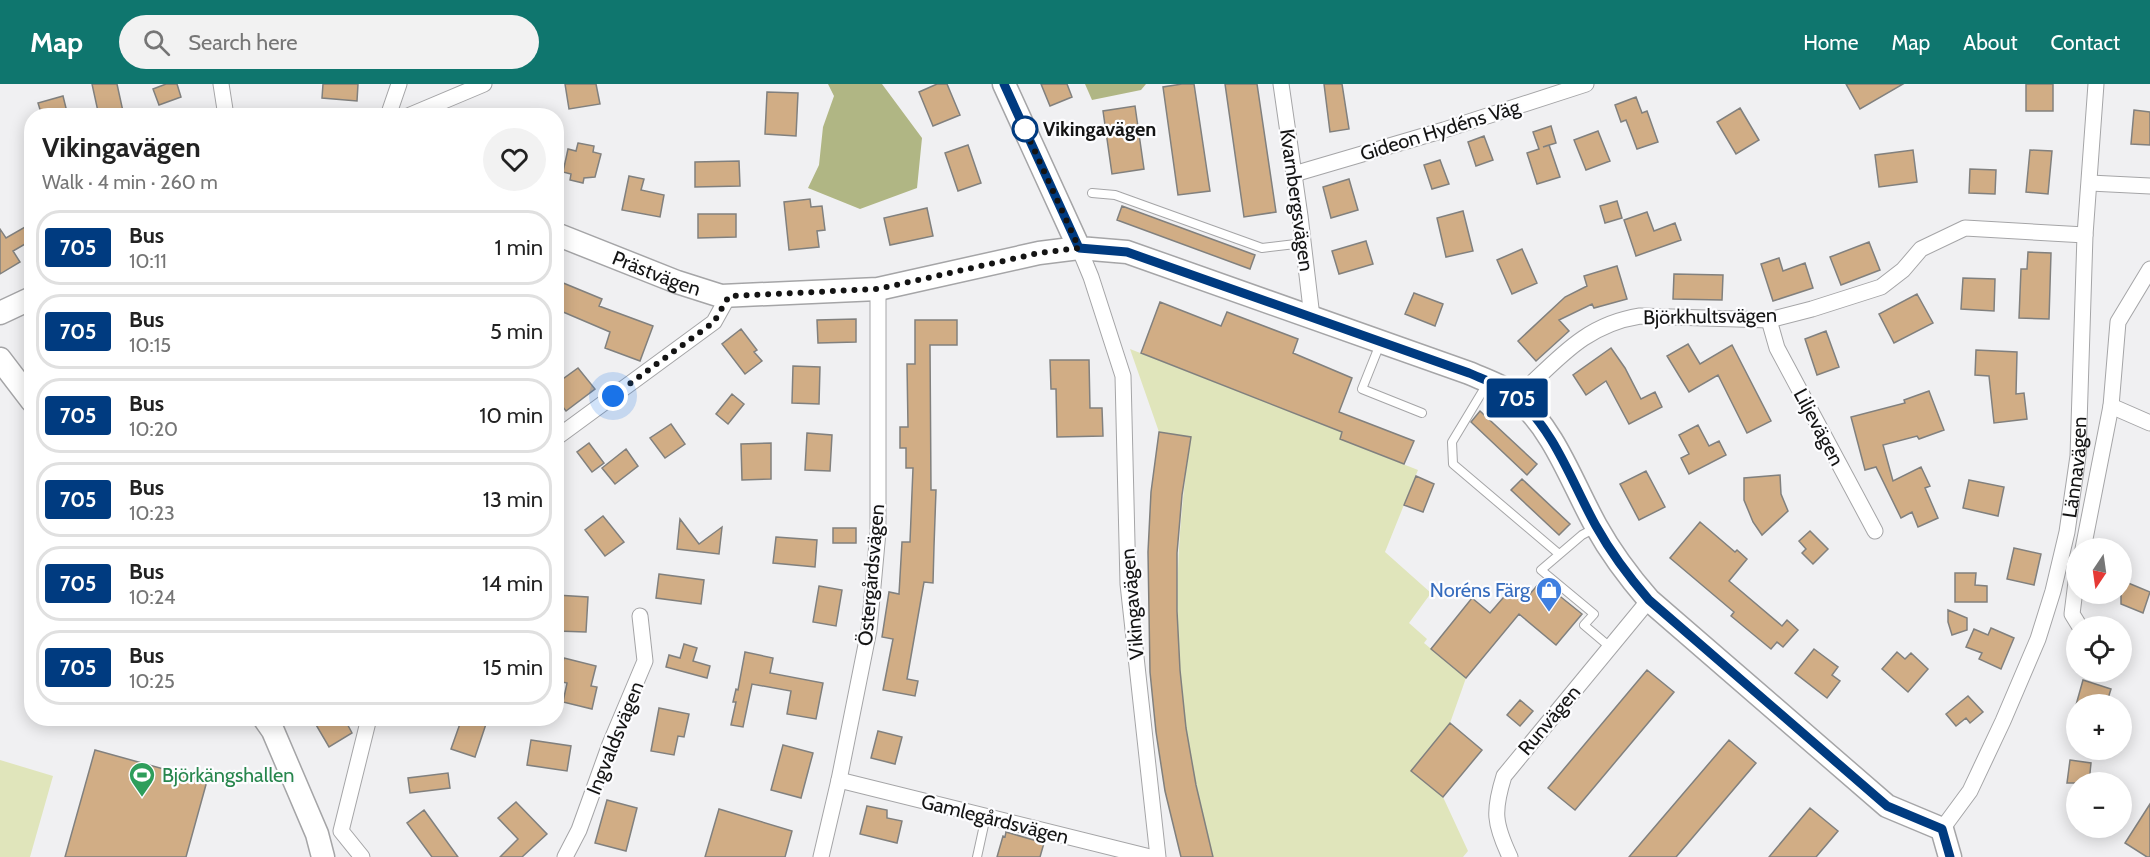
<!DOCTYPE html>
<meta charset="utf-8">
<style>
body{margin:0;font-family:Cabin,sans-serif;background:#f2f2f2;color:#222;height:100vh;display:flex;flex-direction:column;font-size:22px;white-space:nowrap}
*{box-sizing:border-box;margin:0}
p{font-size:20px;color:#767676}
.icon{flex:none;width:33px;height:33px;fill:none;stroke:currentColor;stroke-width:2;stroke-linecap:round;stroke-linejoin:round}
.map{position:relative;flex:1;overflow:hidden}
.details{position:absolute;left:24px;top:24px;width:540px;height:618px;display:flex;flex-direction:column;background:#fff;border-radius:24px;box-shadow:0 3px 15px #0003}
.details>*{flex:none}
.badge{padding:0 12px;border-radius:4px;font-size:21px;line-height:39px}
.needle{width:39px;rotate:193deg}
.fabs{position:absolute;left:2066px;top:454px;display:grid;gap:12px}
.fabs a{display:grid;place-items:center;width:66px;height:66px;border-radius:50%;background:#fff;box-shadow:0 3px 15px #0003;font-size:30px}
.you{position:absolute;width:30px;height:30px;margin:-15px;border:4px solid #fff;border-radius:50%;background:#1a73e8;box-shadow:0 0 0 9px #1a73e833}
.map>.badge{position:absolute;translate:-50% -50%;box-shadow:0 0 0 3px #fff}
.round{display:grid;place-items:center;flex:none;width:63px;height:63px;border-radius:32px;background:#f2f2f2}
.overview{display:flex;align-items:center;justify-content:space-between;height:102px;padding:0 18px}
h1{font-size:28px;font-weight:800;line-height:45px}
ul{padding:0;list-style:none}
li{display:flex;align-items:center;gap:18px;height:75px;margin:0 12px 9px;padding:0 6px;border:3px solid #e0e0e0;border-radius:24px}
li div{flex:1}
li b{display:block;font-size:22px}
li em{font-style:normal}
li .badge{min-width:66px;font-weight:700;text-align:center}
header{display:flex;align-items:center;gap:36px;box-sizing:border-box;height:84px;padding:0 30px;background:#0f766e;color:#fff}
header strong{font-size:28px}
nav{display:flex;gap:33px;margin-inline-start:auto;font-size:21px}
.search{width:420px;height:54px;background:#f2f2f2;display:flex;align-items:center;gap:15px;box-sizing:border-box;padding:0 21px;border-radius:33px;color:#767676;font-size:22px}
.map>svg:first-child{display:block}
.green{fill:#e0e5bb}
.forest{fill:#b0b684}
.building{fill:#d1ad85;stroke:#81807e;stroke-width:1.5}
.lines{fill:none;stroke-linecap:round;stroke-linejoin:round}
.lane-casing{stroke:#a5a5a7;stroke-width:10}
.street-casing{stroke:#a5a5a7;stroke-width:17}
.secondary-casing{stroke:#a5a5a7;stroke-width:25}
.lane{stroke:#fff;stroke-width:8}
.street{stroke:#fff;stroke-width:15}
.secondary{stroke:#fff;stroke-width:22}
.line-casing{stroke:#fff;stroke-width:14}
.line{stroke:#003b80;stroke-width:9}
.walk{stroke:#141414;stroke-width:6;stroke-dasharray:0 10.8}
.stop-dot{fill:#fff;stroke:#003b80;stroke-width:3}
.labels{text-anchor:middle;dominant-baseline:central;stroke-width:4.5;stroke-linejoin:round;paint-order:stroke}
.stop-label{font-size:20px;font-weight:bold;fill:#141414;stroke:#fdfdff;text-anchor:start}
.street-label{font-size:20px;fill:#141414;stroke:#fdfdff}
.shop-label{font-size:20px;fill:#366cbe;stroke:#fdfdff;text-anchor:end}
.leisure-label{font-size:20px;fill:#27864d;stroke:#fdfdff;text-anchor:start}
</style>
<header>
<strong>Map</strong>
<div class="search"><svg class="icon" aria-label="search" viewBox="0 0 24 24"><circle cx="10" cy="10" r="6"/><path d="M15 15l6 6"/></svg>Search here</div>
<nav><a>Home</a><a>Map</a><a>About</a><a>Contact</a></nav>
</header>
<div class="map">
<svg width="2150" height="773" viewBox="0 0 2150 773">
<rect width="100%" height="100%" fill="#f0f0f2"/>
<path class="green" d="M1130 265 1342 348 1340 355 1418 386 1385 468 1431 509 1409 539 1427 555 1424 559 1466 594 1450 639 1411 687 1443 713 1468 767 1463 773H1213C1203 730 1192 687 1186 644 1172 546 1176 450 1191 353L1159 348Z
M0 676 53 692 30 773H0Z"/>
<path class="forest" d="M828 0H882L922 54 917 104 860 125 808 104 819 81 823 43 834 12Z
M1085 0H1146L1141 6 1092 16Z"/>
<path class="building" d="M92 0H117L124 32H99Z
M166 0H177L181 13 159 21 153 5Z
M323 0H358L357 17 322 14Z
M565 0H596L600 20 569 25Z
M937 0H947L960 31 933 42 919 8Z
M1041 0H1067L1072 13 1050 22Z
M1182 0H1194L1210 107 1178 111 1163 3Z
M1225 0H1257L1276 128 1244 133Z
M1324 0H1342L1349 45 1330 48Z
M1846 0H1903L1860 25Z
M2026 0H2053V27H2026Z
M767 8 798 9 796 52 765 50Z
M63 12 68 32H42L38 19Z
M1636 13 1642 29 1647 27 1658 58 1637 65 1626 36 1621 38 1615 21Z
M1135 22 1144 85 1112 90 1103 27Z
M1740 24 1759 56 1736 70 1717 38Z
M2134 26 2150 28V61L2131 60Z
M1551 42 1556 59 1543 63 1549 61 1560 93 1537 100 1527 69 1539 65 1533 48Z
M1598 47 1610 77 1586 86 1574 56Z
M1484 52 1493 76 1476 82 1468 58Z
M578 59 594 62 593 68 601 70 595 93 584 94 583 99 570 96 571 90 563 88 568 65 576 67Z
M968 61 981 99 958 107 945 69Z
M1913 66 1917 98 1879 103 1875 71Z
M2030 66 2052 67 2048 110 2026 108Z
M1440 76 1449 100 1432 105 1424 81Z
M739 77 740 102 695 103V78Z
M1970 85 1996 86 1995 110 1969 109Z
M629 92 644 95 641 106 664 111 660 133 622 126Z
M1349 95 1358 126 1331 134 1323 103Z
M810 115 811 123 822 122 825 146 817 147 819 163 789 166 784 118Z
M1617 117 1622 134 1605 139 1600 122Z
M1122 122 1255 171 1250 185 1117 136Z
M927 124 933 152 890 161 884 134Z
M1463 127 1473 167 1446 173 1437 134Z
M1647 128 1654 147 1675 139 1681 156 1636 172 1624 136Z
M698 130H736V153L698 154Z
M32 139V156L13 167 20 178 0 190V145L6 154Z
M1366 157 1373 180 1339 190 1332 167Z
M1869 158 1880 186 1841 201 1830 173Z
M1522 165 1537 199 1512 210 1497 176Z
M2028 168 2051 169 2049 235 2019 234 2021 185H2027Z
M1779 174 1783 187 1805 179 1813 204 1773 217 1761 180Z
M1617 182 1627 215 1594 224 1592 220 1559 236 1569 247 1536 277 1518 257 1565 213 1587 202 1584 192Z
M1674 190 1723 191 1722 216 1673 215Z
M1963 194 1995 195 1994 227 1961 225Z
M556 196 602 215 599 222 653 242 640 277 605 264 610 248 556 225Z
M1414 209 1443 220 1435 242 1405 230Z
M1917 210 1933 239 1894 259 1879 230Z
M1160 218 1221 242 1227 228 1298 255 1293 269 1352 294 1339 328 1414 357 1404 380 1340 355 1342 348 1141 269Z
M856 235V258L818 259 817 236Z
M915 236H957V261H930L931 406H936L934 462 933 499 924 498 907 595 918 597 915 612 883 606 893 555 882 553 889 508 899 510 902 458H910L913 384H906V364H900V343H908L907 280H915Z
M741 245 757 266 754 268 762 277 745 290 722 260Z
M1826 247 1839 283 1817 291 1805 255Z
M1688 260 1700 280 1732 261 1771 337 1747 349 1718 291 1689 308 1667 272Z
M1611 264 1625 284 1641 315 1655 308 1662 323 1629 340 1606 297 1586 311 1573 291Z
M1976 266 2017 268 2016 310 2024 309 2027 335 1994 339 1989 292 1975 291Z
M1050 276H1089L1090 324H1102L1103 352 1057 353 1056 305H1051Z
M793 282 820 283 819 320 792 319Z
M578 284 595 305 566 327 556 314V300Z
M1929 307 1944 346 1919 355 1917 352 1883 361 1893 397 1921 383 1930 402 1925 404 1938 434 1918 443 1912 428 1901 434 1876 383 1865 386 1851 333 1905 319 1904 316Z
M732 310 744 320 728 340 716 330Z
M1480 327 1537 380 1527 391 1471 338Z
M671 340 685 360 665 374 650 354Z
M1698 341 1709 362 1719 357 1726 371 1689 390 1681 374 1689 370 1679 351Z
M1159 348 1191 353 1182 411 1177 469V527L1180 586 1186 644 1196 701 1213 773H1181L1165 707 1156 648 1150 588 1148 468 1151 408Z
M807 349 832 351 830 387 805 386Z
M589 359 604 379 592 388 577 368Z
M771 359V395L742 396 741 360Z
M626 365 638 382 615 400 602 384Z
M1646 387 1665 423 1639 436 1620 400Z
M1780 391 1781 410 1788 427 1762 451 1753 438 1744 416V394Z
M1416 392 1434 400 1423 428 1404 421Z
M1522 395 1570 440 1559 451 1511 406Z
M1969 396 2004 403 1998 432 1963 424Z
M603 432 624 458 605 472 585 446Z
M680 435 699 460 722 443 719 470 677 465Z
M1700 438 1735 468 1737 466 1747 475 1729 497 1782 542 1787 536 1798 546 1783 563 1777 558 1771 565 1731 532 1734 528 1670 474Z
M833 444H856V459H833Z
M1810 447 1828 465 1813 480 1802 469 1806 465 1799 457Z
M776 453 817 456 815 483 773 479Z
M2014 464 2041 470 2034 501 2007 495Z
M1955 489H1976L1975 501 1987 502V518H1955Z
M659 490 704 496 701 520 656 514Z
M2121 496 2150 508 2143 529 2121 520Z
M1541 497 1582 530 1556 561 1519 530 1466 594 1431 565 1472 514 1490 529 1509 507 1523 518Z
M819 502 842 506 836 542 813 538Z
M556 511 588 513 586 548 556 547Z
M1948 526 1967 534V546L1952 551 1948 538Z
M1991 544 2014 554 2001 585 1979 575 1982 569 1966 563 1974 545 1988 551Z
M684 560 697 564 693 577 710 582 707 594 666 583 669 571 680 574Z
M1814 565 1838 583 1832 591 1840 597 1827 614 1795 589Z
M745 568 773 574 770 589 823 599 816 635 787 630 791 607 752 600 743 643 731 641 736 618H733L736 605 738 606Z
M1897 568 1905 575 1911 569 1928 585 1908 608 1882 585Z
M564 574 596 582 591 602 597 603 592 625 563 618 567 599 558 597Z
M1647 586 1674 608 1575 726 1548 704Z
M2083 596 2111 605 2106 621H2076Z
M1968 612 1983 628 1970 639 1966 634 1956 642 1946 630Z
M1520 616 1533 627 1520 642 1507 631Z
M659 624 689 630 684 653 678 652 674 671 651 667Z
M312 634H344L352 649 329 663Z
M462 634H488L475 673 451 665Z
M1450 639 1482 666 1443 713 1411 687Z
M878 647 902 653 895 680 871 674Z
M531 656 571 662 567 687 527 681Z
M1729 656 1756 679 1676 773H1629Z
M783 661 813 669 801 714 771 706Z
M95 666 207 697 186 773H65Z
M2070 676 2091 679 2089 699H2067Z
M448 689 450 704 410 709 408 694Z
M607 716 637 724 626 767 595 759Z
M516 718 547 750 522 773H500L518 755 498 734Z
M2150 720V773H2147L2125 759Z
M867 722 887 726V734L902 737 897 759 860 750Z
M1810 724 1838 747 1816 773H1769Z
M719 725 792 747 785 773H705Z
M424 726 458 773H432L407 739Z
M1006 748 1044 759 1040 773H997L1003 752 1005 753Z"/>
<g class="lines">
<g class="lane-casing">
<path id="lane" d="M1092 109 1115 111 1262 164 1304 159
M1380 260 1362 305 1422 329
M1487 300 1452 358 1453 380 1559 470
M1595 444 1582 451 1541 486 1594 530 1584 541 1610 563
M977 773 986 732"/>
</g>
<g class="street-casing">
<g id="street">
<path d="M221 0 226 32"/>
<path d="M1281 0 1300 132 1312 233"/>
<path d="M388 32 399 0"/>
<path d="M408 32 484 0"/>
<path d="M1294 90 1444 46 1586 0"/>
<path d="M2090 99 2150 102"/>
<path d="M1079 164 1091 193 1123 292 1128 500 1158 773"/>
<path d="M1769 236 1777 264 1875 447"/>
<path d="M1517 313C1557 277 1583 241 1640 232L1769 236 1812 225 1881 203 1903 186 1921 165 1965 144 2085 151"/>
<path d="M2111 322 2150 339"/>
<path d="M556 354 714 238 729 211"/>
<path d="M2083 465 2111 322 2118 238 2150 185"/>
<path d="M2076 498 2072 530 2080 543"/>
<path d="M839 696 1150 773"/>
<path id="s1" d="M1942 745 1970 707 2003 637 2038 555 2053 507 2067 448 2078 372 2085 151 2096 0"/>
<path d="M362 773 341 747 369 634"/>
<path d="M565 773 579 746 610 660 645 577 640 532"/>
<path d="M821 773 839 696 869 546 878 448V205"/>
<path d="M1510 773C1494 739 1493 727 1504 692L1649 516"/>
</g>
</g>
<g class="secondary-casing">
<g id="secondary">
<path d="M1004 0 1079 164 1127 168 1469 289C1485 296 1504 302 1517 314 1555 347 1572 399 1596 442 1611 469 1629 493 1649 516L1887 722 1942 745 1950 773"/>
<path id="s2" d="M556 150 677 198 721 212 878 205 1039 169 1079 164"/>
<path d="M0 229 32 214"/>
<path d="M0 275 32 317"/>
<path d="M264 634 273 647 317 750 323 773"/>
</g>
</g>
<use href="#lane" class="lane"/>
<use href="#street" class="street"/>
<use href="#secondary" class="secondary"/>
</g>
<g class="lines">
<g class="line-casing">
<path id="line" d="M1004 0 1079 164 1127 168 1469 289C1485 296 1504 302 1517 314 1555 347 1572 399 1596 442 1611 469 1629 493 1649 516L1887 722 1942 745 1950 773"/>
</g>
<use href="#line" class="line"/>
<path class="walk" d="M613 312 714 238 729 212 878 205 1039 169 1079 164 1022 39 1025 45"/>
</g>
<defs>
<g id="shop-pin" transform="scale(1.35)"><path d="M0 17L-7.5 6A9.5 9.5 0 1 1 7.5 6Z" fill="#3f7fe0" stroke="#fdfdff"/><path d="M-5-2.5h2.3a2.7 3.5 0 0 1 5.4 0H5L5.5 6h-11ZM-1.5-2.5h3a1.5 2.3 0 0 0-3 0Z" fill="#fff"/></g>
<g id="stadium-pin" transform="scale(1.35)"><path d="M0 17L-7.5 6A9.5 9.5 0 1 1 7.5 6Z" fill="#2e9e5b" stroke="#fdfdff"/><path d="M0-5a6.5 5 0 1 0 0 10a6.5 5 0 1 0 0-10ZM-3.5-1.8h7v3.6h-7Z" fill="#fff"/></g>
</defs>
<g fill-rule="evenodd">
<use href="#shop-pin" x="1549" y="506"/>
<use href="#stadium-pin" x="142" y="691"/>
</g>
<circle class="stop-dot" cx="1025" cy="45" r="12"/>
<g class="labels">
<g class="stop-label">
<text x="1043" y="45">Vikingavägen</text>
</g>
<g class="street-label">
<text transform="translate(1440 46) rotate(-17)">Gideon Hydéns Väg</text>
<text transform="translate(1297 116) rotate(82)">Kvarnbergsvägen</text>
<text stroke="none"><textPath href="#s2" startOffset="108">Prästvägen</textPath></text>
<text transform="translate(1710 232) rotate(-1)">Björkhultsvägen</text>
<text transform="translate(1819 343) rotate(62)">Liljevägen</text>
<text stroke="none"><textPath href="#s1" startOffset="390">Lännavägen</textPath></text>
<text transform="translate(871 491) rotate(-85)">Östergårdsvägen</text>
<text transform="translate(1132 520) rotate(-95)">Vikingavägen</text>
<text transform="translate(1549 636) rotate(-50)">Runvägen</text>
<text transform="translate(615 654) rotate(-68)">Ingvaldsvägen</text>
<text transform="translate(995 735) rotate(14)">Gamlegårdsvägen</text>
</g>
<g class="shop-label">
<text x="1530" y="506">Noréns Färg</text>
</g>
<g class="leisure-label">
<text x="162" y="691">Björkängshallen</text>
</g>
</g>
</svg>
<div class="fabs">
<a><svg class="needle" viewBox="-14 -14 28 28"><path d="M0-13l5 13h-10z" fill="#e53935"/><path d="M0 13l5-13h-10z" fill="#767676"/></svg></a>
<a><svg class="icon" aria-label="locate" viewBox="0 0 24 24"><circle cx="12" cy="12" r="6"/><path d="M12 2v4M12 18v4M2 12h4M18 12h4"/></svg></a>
<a>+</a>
<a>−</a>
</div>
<div class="you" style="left:613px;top:312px"></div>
<b class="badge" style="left:1517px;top:314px;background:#003b80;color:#fff">705</b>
<section class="details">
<div class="overview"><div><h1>Vikingavägen</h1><p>Walk · 4 min · 260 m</p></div><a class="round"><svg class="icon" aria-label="heart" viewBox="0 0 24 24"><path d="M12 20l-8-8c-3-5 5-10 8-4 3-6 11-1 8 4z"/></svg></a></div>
<ul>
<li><span class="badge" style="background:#003b80;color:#fff">705</span><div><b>Bus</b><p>10:11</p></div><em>1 min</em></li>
<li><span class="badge" style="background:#003b80;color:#fff">705</span><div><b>Bus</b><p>10:15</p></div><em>5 min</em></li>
<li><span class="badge" style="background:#003b80;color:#fff">705</span><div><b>Bus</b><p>10:20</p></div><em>10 min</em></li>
<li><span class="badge" style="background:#003b80;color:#fff">705</span><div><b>Bus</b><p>10:23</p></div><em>13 min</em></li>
<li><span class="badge" style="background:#003b80;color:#fff">705</span><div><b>Bus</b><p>10:24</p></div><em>14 min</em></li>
<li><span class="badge" style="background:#003b80;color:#fff">705</span><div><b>Bus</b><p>10:25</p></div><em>15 min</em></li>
</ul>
</section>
</div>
